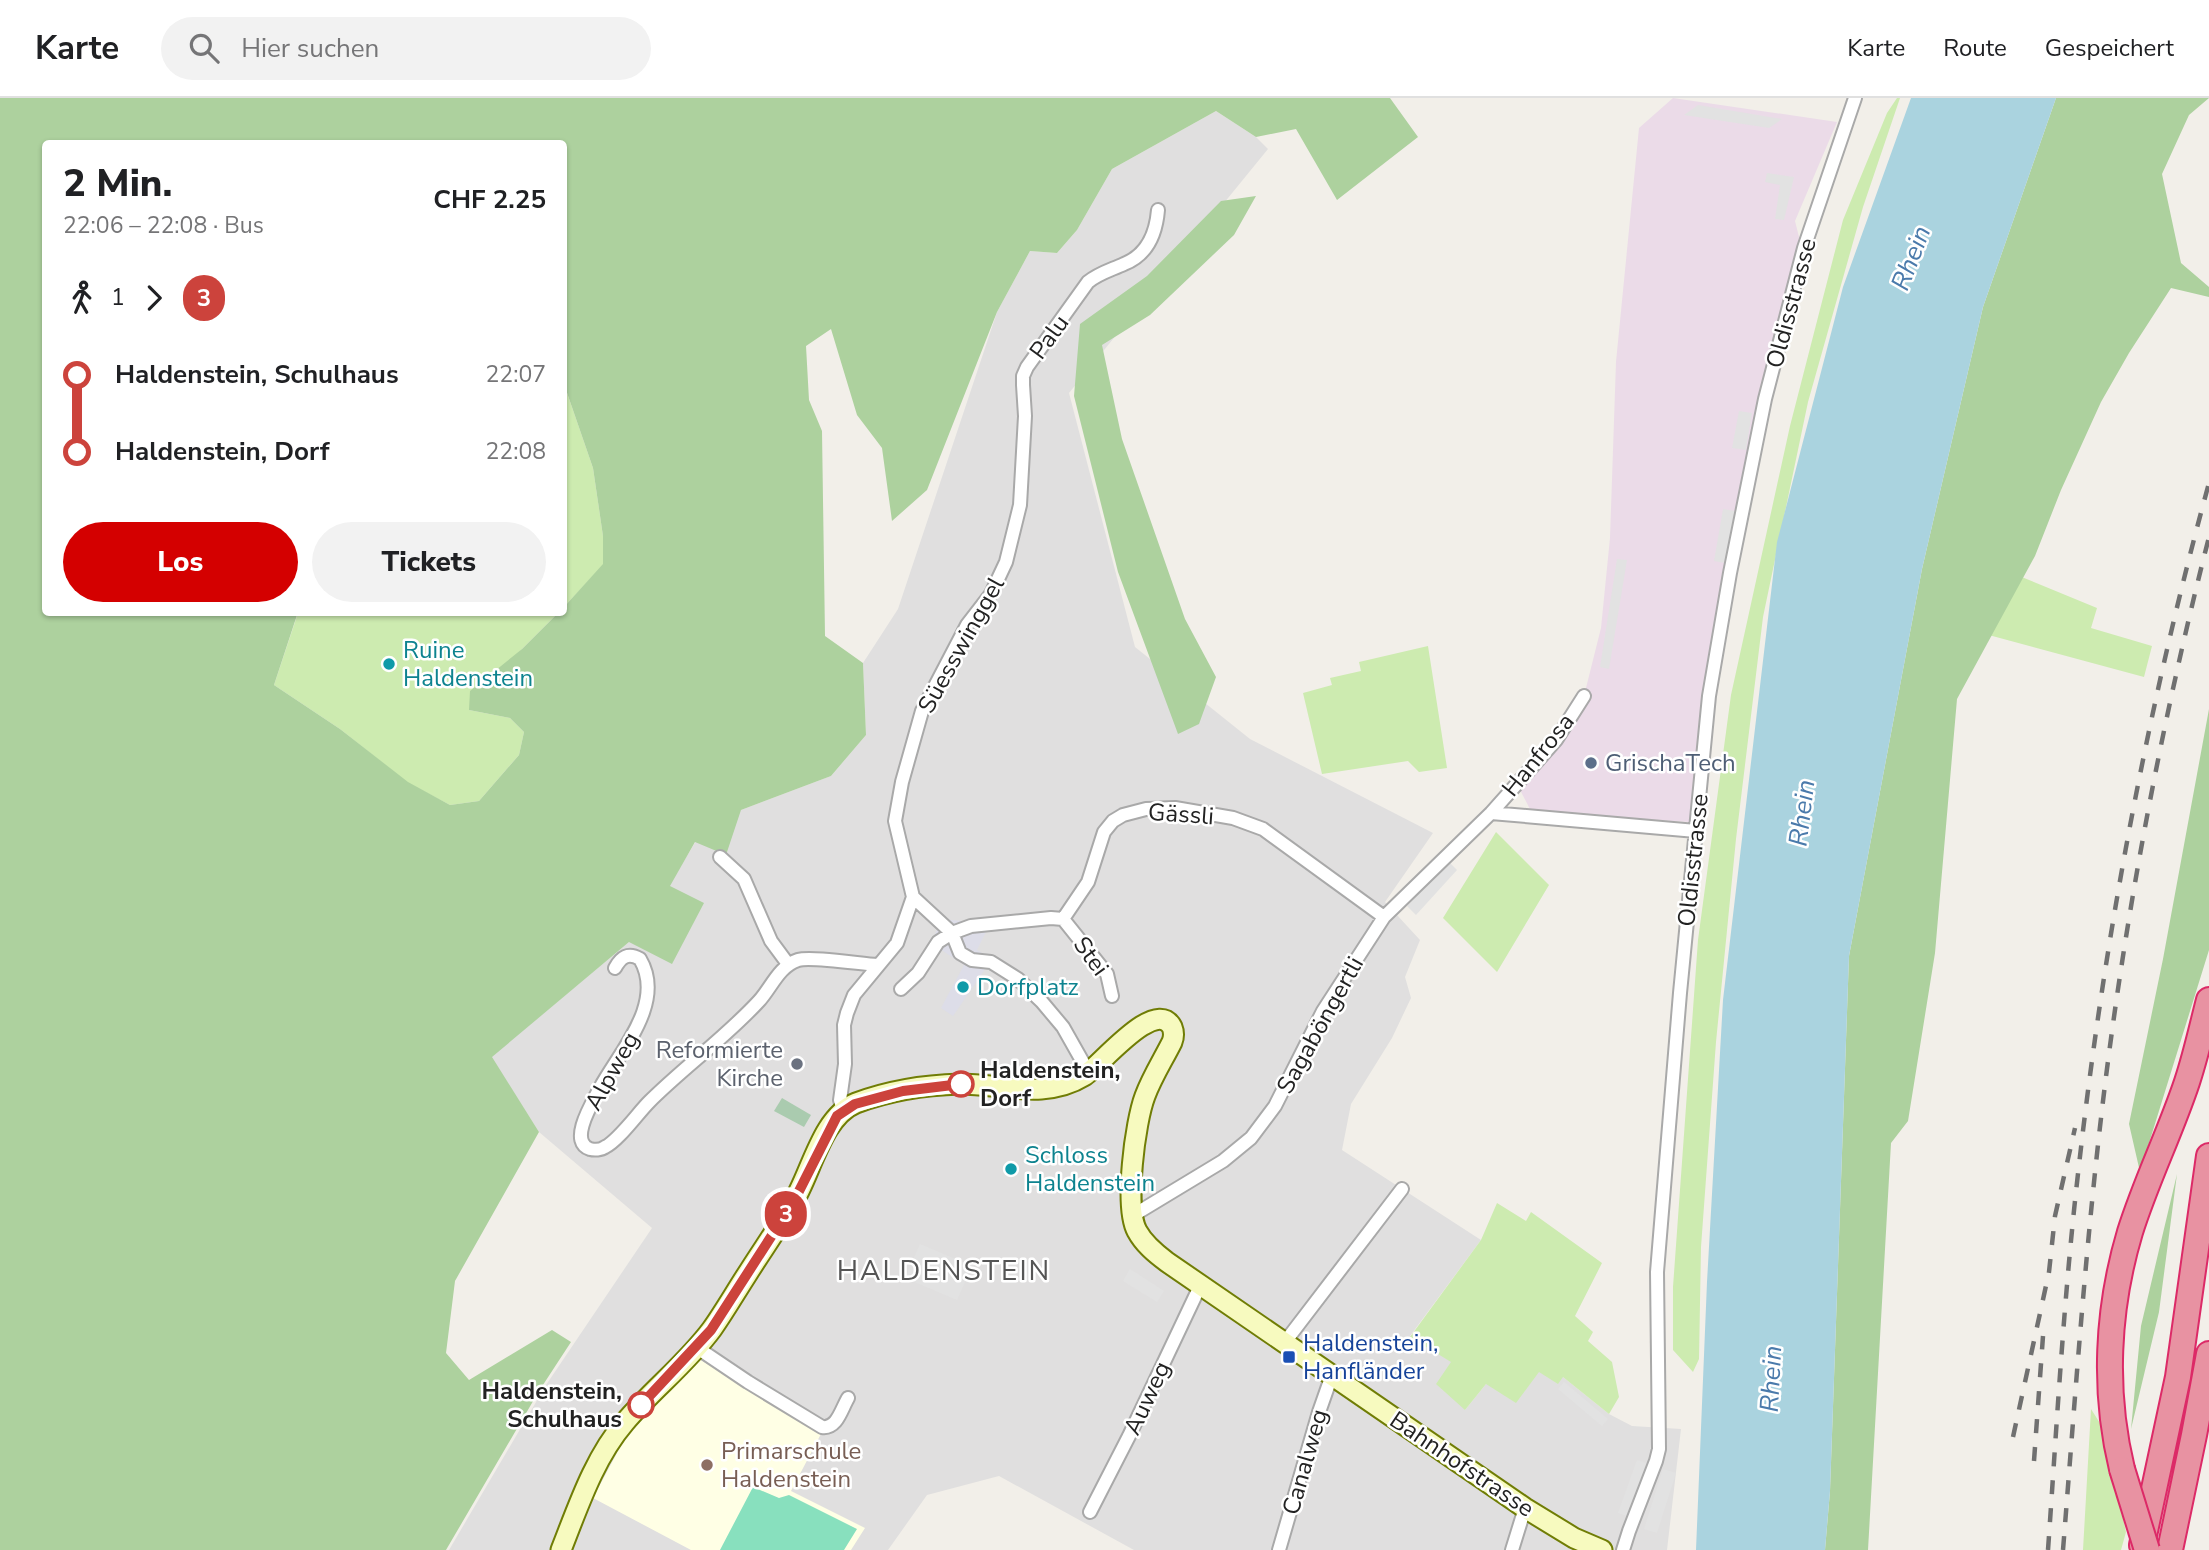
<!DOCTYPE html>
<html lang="de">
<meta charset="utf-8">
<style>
body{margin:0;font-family:"Nunito Sans",sans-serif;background:#f2f2f2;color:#202124;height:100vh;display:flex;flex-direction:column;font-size:26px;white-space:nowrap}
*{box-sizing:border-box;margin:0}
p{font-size:23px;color:#757577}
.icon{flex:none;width:38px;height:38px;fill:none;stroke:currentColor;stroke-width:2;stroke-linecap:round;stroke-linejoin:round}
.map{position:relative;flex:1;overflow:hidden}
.side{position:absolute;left:42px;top:42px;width:525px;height:476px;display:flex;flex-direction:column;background:#fff;border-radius:7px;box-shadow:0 2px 5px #0004}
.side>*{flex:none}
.badge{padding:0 14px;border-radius:23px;font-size:24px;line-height:46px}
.map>.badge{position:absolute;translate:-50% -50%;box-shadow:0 0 0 4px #fff}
.legs{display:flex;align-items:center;gap:10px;height:77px;padding:0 21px;font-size:23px}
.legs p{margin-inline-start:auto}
.headline{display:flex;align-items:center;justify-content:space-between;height:119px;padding:0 21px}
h1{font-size:38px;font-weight:800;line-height:52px}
.button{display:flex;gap:14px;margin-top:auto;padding:14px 21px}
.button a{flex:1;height:80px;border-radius:42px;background:#d40000;color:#fff;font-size:28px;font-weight:800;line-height:80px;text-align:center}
.button a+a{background:#f2f2f2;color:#202124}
ul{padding:0 21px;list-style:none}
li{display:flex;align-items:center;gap:24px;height:77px;font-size:26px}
li i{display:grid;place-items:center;width:10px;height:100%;margin:0 9px;background:currentColor}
li i::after{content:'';width:18px;height:18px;margin:-9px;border:5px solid;border-radius:50%;background:#fff}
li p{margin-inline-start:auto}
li:first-child i{background:linear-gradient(#0000 50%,currentColor 0)}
li:last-child i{background:linear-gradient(currentColor 50%,#0000 0)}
header{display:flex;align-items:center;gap:42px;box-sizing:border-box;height:98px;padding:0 35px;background:#fff;border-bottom:2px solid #e0e0e0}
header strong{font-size:33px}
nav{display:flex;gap:38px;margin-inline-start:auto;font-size:24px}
.search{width:490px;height:63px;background:#f2f2f2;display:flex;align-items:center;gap:18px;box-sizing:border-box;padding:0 24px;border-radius:38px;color:#757577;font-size:26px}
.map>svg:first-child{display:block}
.residential{fill:#e0dfdf}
.industrial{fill:#ebdbe8}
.education{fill:#ffffe5}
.grass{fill:#cdebb0}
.forest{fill:#add19e;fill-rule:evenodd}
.cemetery{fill:#aacbaf}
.pitch{fill:#88e0be}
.parking{fill:#e2e2e2}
.plaza{fill:#dddde8}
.water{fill:#aad3df}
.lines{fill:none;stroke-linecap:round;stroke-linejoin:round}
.street-casing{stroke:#a9a9a9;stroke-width:16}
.secondary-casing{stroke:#707d05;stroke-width:23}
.highway-casing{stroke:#dc2a67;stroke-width:28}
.street{stroke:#fff;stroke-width:12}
.secondary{stroke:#f7fabf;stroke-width:19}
.highway{stroke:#e892a2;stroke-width:24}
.rail{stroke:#707070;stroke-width:4.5;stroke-dasharray:14 14;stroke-linecap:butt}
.highway-bridge-casing{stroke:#dc2a67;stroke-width:28;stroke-linecap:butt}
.highway-bridge{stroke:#e892a2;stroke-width:24}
.line-1-casing{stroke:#fff;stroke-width:16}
.line-1{stroke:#cc433c;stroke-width:10}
.culture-dot{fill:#0f9aa8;stroke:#fff;stroke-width:2.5}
.service-dot{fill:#5c6f8a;stroke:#fff;stroke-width:2.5}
.worship-dot{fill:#6b7280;stroke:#fff;stroke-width:2.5}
.stop-1-dot{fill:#fff;stroke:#cc433c;stroke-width:3.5}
.transit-dot{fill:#1a4fb4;stroke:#fff;stroke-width:2.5}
.education-dot{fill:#8d6e63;stroke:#fff;stroke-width:2.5}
.labels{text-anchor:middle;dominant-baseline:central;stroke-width:5;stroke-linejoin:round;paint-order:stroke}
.street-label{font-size:24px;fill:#222;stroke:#fff}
.culture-label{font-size:24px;fill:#0d838f;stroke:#fff;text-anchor:start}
.service-label{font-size:24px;fill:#4e5e75;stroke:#fff;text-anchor:start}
.worship-label{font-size:24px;fill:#5b616d;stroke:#fff;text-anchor:end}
.stop-label{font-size:24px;font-weight:bold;fill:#222;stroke:#fff;text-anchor:start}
.transit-label{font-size:24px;fill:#164399;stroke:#fff;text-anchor:start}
.education-label{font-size:24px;fill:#785e54;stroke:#fff;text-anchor:start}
.water-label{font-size:26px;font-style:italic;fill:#4a7aab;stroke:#fff}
.quarter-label{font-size:28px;letter-spacing:2px;fill:#555;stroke:#fff}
</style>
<header>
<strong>Karte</strong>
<div class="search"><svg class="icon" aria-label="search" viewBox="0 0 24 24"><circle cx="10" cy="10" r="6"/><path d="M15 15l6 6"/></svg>Hier suchen</div>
<nav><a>Karte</a><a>Route</a><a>Gespeichert</a></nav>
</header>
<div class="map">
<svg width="2209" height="1452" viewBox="0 0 2209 1452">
<rect width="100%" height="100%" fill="#f2efe9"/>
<path class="residential" d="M1216 13 1256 39 1268 51 1069 295 1135 549 1250 641 1433 735 1385 804 1420 842 1405 879 1411 900 1392 940 1351 1006 1342 1052 1481 1142 1410 1238 1452 1264 1465 1312 1486 1286 1539 1273 1563 1279 1609 1316 1632 1328 1681 1331 1667 1452H1134L999 1378 927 1397 888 1452H449L546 1287 652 1130 539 1034 491 959 629 844 703 806 669 788 696 743 741 712 831 678 866 637 863 565 898 511 997 214 1030 153 1057 155 1077 132 1112 71Z"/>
<path class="industrial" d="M1673 0 1837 24 1795 123 1801 147 1765 305 1689 724 1532 715 1519 690 1584 598 1601 530 1610 440 1616 264 1639 30Z"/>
<path class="education" d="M699 1261 822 1334 791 1393 865 1430 851 1452H691L593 1400 625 1340Z"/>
<path class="grass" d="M1897 0H1900L1863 109 1808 304 1763 519 1736 741 1716 944 1701 1149 1699 1261 1693 1274 1673 1252V1189L1698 842 1731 597 1790 328 1843 122 1887 15Z
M564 286 593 370 603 438V467L564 509Z
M2007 473 2097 510 2091 530 2152 548 2144 579 1985 536Z
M298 515H558L522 551 469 612 510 620 524 634 519 657 479 703 450 707 408 685 340 631 274 587Z
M1428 548 1447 670 1419 674 1408 663 1322 676 1303 595 1332 587 1330 580 1361 573 1359 564Z
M1496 734 1549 787 1497 874 1443 820Z
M1497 1105 1526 1123 1531 1114 1602 1165 1575 1218 1593 1234 1588 1243 1612 1264 1619 1299 1609 1316 1563 1279 1558 1286 1539 1274 1516 1305 1486 1286 1465 1312 1436 1286 1451 1264 1410 1239 1481 1142Z
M2091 1311 2103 1330 2126 1434 2121 1452H2083Z"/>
<path class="forest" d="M0 0H1390L1418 39 1337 102 1296 31 1256 39 1216 13 1112 71 1077 132 1057 155 1030 153 997 214 927 392 892 423 882 350 857 317 831 231 806 248 809 302 822 333 825 538 863 565 866 637 831 678 741 712 726 757 695 744 670 788 704 805 672 866 629 844 492 959 539 1034 455 1183 446 1255 469 1282 552 1232 571 1244 539 1293 446 1452H0ZM46 46H564V286L593 370 603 438V466L564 509V514L558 515 522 551 470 593 469 612 510 620 524 634 519 657 479 703 450 707 408 684 340 631 274 587 298 514H46Z
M2056 0H2209L2189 17 2162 76 2181 165 2209 189V199L2171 190 2129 255 2101 304 2061 392 2035 458 1957 601 1935 855 1908 1023 1891 1045 1868 1452H1825L1830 1393 1849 858 1922 471 1983 209Z
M1256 98 1234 137 1150 217 1102 247 1122 341 1185 521 1216 579 1199 626 1178 636 1118 474 1074 298 1080 226 1147 178 1221 103Z
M2209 611V852L2140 1074 2129 1026 2163 861Z
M2177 1076 2159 1214 2131 1331 2141 1228Z"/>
<path class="cemetery" d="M782 1000 811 1017 804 1029 774 1013Z"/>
<path class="pitch" d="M753 1389 779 1400 789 1397 857 1431 844 1452H720Z"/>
<path class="parking" d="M1698 7 1782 21 1769 30 1684 17Z
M1767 75 1794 79 1784 122 1775 121 1780 87 1765 84Z
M1739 313 1752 315 1746 352 1732 350Z
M1723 411 1735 413 1725 465 1714 463Z
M1617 461 1627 462 1609 571 1600 569Z
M1449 764 1457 772 1416 817 1407 808Z
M920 1146 972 1168 957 1202 905 1180Z
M1130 1171 1164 1193 1157 1204 1123 1183Z
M1564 1284 1608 1321 1602 1328 1558 1291Z
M1637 1362 1649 1366 1629 1419 1618 1415Z
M1663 1371 1676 1375 1657 1435 1644 1431Z"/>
<path class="plaza" d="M942 821 990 826 977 852 992 861 953 918 941 910 964 867 931 845Z"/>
<path class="water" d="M1911 0H2056L1983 209 1922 471 1849 858 1830 1393 1825 1452H1696L1707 1184 1723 902 1777 444 1843 189Z"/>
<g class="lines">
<g class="street-casing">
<path id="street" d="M1491 715 1696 733
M720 759 744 781 771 843 788 866
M1063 821 1107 876 1112 898
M615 870C621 859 628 854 640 861 666 905 620 953 600 990 594 1002 567 1044 590 1051 594 1052 601 1052 605 1049 618 1043 638 1015 649 1004 684 969 725 940 759 903 771 890 779 868 798 862 810 858 861 866 877 867
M901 891 918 875 938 844 952 835 913 799 895 723 902 684 922 613 967 527 991 496 1006 464 1020 407 1025 318 1023 287V278L1027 269 1088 184C1099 175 1111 172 1124 166 1147 157 1156 136 1158 112
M1089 975 1063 929 1042 904 1018 881 991 864 972 862 960 855 952 835 971 828 1051 820 1063 821 1088 784 1104 734 1113 723 1123 717 1146 711 1175 710 1233 720 1263 731 1384 819
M843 1012 840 1002 845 966 844 927 847 915 854 897 897 845 913 799
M1132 1118 1223 1063 1251 1040 1275 1008 1323 913 1384 819 1491 715 1556 642 1584 598
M1285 1244 1402 1091
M696 1249 748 1284 822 1329C837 1331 841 1312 848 1300
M1090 1414 1129 1338 1201 1186
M1279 1452 1319 1314 1332 1277
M1512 1452 1525 1410
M1623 1452 1629 1433 1656 1363 1659 1351 1657 1174 1680 895 1709 598 1730 475 1765 301 1804 150 1855 0"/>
</g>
<g class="secondary-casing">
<path id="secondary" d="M561 1452C578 1409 594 1360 625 1324 652 1292 687 1265 712 1231 724 1214 735 1195 746 1178 761 1154 778 1130 792 1106 811 1077 821 1019 856 1005 888 993 926 987 960 986 1003 986 1045 1002 1084 978 1100 968 1156 898 1172 929 1174 934 1174 939 1172 944 1163 962 1152 979 1145 998 1135 1024 1124 1109 1137 1133 1144 1146 1155 1155 1167 1164L1525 1410 1574 1440 1602 1452"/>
</g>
<g class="highway-casing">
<path id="highway" d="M2122 1371C2103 1293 2107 1211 2130 1134 2146 1083 2170 1035 2187 984 2196 957 2202 929 2209 902
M2142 1447 2178 1279 2209 1058
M2170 1452 2194 1337 2209 1256"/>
</g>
<use href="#street" class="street"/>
<use href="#secondary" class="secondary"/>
<use href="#highway" class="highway"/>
<path class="rail" d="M2013 1339 2049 1174 2055 1118 2075 1030
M2034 1363 2043 1238
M2048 1452C2057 1324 2064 1195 2079 1067 2105 837 2148 608 2209 385
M2063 1452C2076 1289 2087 1125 2108 963 2131 787 2165 611 2209 439"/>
<g class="highway-bridge-casing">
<path id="highway-bridge" d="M2122 1371 2147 1452"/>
</g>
<use href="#highway-bridge" class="highway-bridge"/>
</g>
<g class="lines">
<g class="line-1-casing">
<path id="line-1" d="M641 1307 711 1232 794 1103 837 1018 855 1006 903 993 961 986"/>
</g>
<use href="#line-1" class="line-1"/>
</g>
<g class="culture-dot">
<circle cx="389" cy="566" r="7"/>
<circle cx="963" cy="889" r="7"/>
<circle cx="1011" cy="1071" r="7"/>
</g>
<circle class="service-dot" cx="1591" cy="665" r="7"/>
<circle class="worship-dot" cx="797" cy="966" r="7"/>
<g class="stop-1-dot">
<circle cx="961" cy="986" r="12"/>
<circle cx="641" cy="1307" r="12"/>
</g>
<rect class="transit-dot" x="1282" y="1252" width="14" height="14" rx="3.5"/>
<circle class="education-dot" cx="707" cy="1367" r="7"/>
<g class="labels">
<g class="street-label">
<text transform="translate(1791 205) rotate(-75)">Oldisstrasse</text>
<text transform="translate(1049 239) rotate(-54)">Palu</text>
<text transform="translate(961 547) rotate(-61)">Süesswinggel</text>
<text transform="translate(1538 657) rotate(-51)">Hanfrosa</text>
<text transform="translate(1181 716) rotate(4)">Gässli</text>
<text transform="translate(1693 762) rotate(-84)">Oldisstrasse</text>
<text transform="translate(1091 858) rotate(54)">Stei</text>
<text transform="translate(1320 927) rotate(-61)">Sagaböngertli</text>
<text transform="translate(612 973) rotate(-61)">Alpweg</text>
<text transform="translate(1147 1300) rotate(-65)">Auweg</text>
<text transform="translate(1305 1364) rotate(-74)">Canalweg</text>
<text transform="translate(1462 1366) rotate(34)">Bahnhofstrasse</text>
</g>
<g class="culture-label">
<text x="403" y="552">Ruine<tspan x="403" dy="28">Haldenstein</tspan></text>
<text x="977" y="889">Dorfplatz</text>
<text x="1025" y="1057">Schloss<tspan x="1025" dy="28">Haldenstein</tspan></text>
</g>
<g class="service-label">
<text x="1605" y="665">GrischaTech</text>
</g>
<g class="worship-label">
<text x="783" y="952">Reformierte<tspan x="783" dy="28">Kirche</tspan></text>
</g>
<g class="stop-label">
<text x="980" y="972">Haldenstein,<tspan x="980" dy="28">Dorf</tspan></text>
<text x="622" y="1293" text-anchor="end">Haldenstein,<tspan x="622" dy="28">Schulhaus</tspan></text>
</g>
<g class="transit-label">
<text x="1303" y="1245">Haldenstein,<tspan x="1303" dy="28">Hanfländer</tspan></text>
</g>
<g class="education-label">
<text x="721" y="1353">Primarschule<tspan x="721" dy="28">Haldenstein</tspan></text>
</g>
<g class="water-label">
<text transform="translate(1911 160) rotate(-69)">Rhein</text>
<text transform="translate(1802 715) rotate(-83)">Rhein</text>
<text transform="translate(1771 1281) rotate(-87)">Rhein</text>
</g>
<g class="quarter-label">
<text x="944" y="1173">HALDENSTEIN</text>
</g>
</g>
</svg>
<b class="badge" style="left:786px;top:1116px;background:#cc433c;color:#fff">3</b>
<section class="side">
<div class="headline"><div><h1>2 Min.</h1><p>22:06 – 22:08 · Bus</p></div><b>CHF 2.25</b></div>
<div class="legs"><svg class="icon" aria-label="walk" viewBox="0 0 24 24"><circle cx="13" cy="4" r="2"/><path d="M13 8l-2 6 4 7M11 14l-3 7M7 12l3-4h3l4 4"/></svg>1<svg class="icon" aria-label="forward" viewBox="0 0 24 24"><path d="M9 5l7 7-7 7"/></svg><b class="badge" style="background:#cc433c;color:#fff">3</b></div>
<ul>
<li><i style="color:#cc433c"></i><b>Haldenstein, Schulhaus</b><p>22:07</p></li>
<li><i style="color:#cc433c"></i><b>Haldenstein, Dorf</b><p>22:08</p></li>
</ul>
<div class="button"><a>Los</a><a>Tickets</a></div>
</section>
</div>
